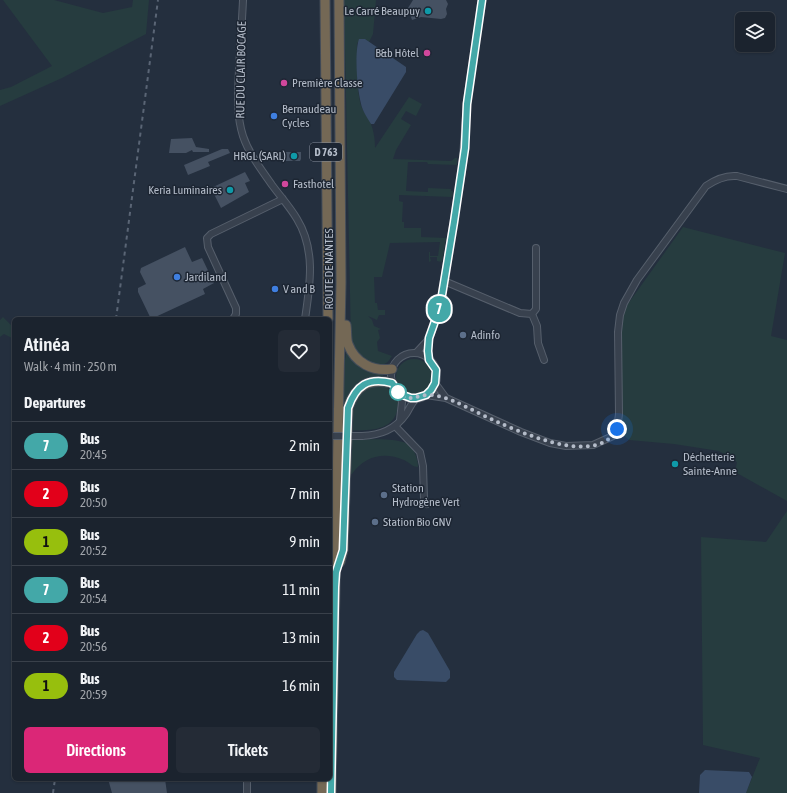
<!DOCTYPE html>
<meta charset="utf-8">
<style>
body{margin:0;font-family:"Asap Condensed",sans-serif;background:#242b36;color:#f1f3f6;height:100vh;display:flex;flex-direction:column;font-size:15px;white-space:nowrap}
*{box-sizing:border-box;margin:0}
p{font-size:13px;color:#a0a4aa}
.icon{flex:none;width:22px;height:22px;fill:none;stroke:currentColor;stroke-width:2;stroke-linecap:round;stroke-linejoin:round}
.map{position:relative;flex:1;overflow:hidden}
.side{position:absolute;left:12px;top:317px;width:320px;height:464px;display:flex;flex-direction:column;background:#1b232e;border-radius:6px;box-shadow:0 1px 3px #0004,0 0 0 1px #39404a}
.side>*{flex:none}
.badge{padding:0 8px;border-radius:13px;font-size:14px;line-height:26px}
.buttons{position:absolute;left:735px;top:12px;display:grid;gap:8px}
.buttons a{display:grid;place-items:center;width:40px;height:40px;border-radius:6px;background:#1b232e;box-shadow:0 1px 3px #0004,0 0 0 1px #39404a;font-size:20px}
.you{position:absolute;width:20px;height:20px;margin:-10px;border:3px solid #fff;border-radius:50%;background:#1a73e8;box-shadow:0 0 0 6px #1a73e833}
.map>.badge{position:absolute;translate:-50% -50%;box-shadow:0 0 0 2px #fff}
h2{padding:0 12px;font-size:15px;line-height:36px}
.round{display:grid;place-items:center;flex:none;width:42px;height:42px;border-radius:6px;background:#242b36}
.headline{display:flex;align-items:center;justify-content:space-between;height:68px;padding:0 12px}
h1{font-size:19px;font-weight:600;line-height:30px}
.button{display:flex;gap:8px;margin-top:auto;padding:8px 12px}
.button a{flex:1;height:46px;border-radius:6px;background:#db2777;color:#fff;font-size:16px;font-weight:600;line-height:46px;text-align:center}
.button a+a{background:#242b36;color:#f1f3f6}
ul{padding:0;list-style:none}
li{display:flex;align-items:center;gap:12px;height:48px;padding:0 12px;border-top:1px solid #39404a}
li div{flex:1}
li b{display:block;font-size:15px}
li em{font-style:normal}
li .badge{min-width:44px;font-weight:700;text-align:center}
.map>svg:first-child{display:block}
.green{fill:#263c3f}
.water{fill:#394c67}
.building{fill:#455162}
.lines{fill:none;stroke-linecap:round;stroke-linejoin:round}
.minor-casing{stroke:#565f6c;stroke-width:8}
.highway-casing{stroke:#434c59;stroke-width:11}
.minor{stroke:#38414e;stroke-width:6}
.highway{stroke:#746855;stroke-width:9}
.rail{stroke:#5a6575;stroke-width:2;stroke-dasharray:4 4;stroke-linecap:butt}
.minor-bridge-casing{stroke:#565f6c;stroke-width:8;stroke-linecap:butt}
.minor-bridge{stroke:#38414e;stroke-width:6}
.line-casing{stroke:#fff;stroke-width:9}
.line{stroke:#43a8a8;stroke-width:6}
.walk{stroke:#b4bcc9;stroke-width:4;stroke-dasharray:0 7.2}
.culture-dot{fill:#0f9aa8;stroke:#1d2633;stroke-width:1.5}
.hotel-dot{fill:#d1479c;stroke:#1d2633;stroke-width:1.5}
.shop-dot{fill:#3f7fe0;stroke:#1d2633;stroke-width:1.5}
.service-dot{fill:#5c6f8a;stroke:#1d2633;stroke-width:1.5}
.stop-dot{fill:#fff;stroke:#43a8a8;stroke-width:2}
.labels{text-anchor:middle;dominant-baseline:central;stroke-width:3;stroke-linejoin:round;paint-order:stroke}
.shield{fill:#1d2633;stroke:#878f9c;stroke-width:1}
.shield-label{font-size:11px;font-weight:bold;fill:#b4bcc9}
.poi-label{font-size:12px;fill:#b4bcc9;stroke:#1d2633;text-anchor:start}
.street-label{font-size:12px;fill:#b4bcc9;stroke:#1d2633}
</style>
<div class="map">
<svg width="787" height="793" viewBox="0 0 787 793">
<rect width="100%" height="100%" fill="#242f3e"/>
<path class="green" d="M3 0H54L103 13 132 7 133 0H149L146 34 62 78 0 106V90L11 87 52 66Z
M344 0H376L373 34 369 42 365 39 357 43C357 63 356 83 360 102 362 110 367 116 371 124 374 132 375 140 375 148L409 97 422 104 416 116 406 111 401 119 411 125 396 150 393 159 451 161 455 158H457V165L428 164 427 162H408L406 191 428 192V188L451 189V191H453L452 197 399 195V201L403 202 402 222H404V228H421V237L446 238 442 262 437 261V257H430L431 261 429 262V252H430V256H438L440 242 390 243 382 277H374L375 303H377L378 310H385V315H379L377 320 368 316 372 320 374 326 381 329 378 330 380 338 377 342 378 351 392 356C390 358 389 362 386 363 378 369 361 360 355 353 353 350 352 345 351 341Z
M683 227 785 253 771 336 787 340V501L735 472 737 462 719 451 674 444 629 440 621 433 620 315Z
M3 317 14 328V339L4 334 0 337V320Z
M347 348 383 373V378L364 382 344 422 343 421 345 360Z
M396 377a18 18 0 1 1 36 0a18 18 0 1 1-36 0Z
M384 384 398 401C399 431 371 431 349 430 351 416 351 391 368 386 373 384 379 385 384 384Z
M349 440C366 440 390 437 406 443 414 446 418 460 418 467 412 467 409 462 404 460 384 451 364 456 352 474H350Z
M787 511V793H746L760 758 703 745 701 537 766 542Z"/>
<path class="water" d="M359 39H365L406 67V72L374 124H371C368 119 365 115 363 110 357 95 354 53 359 39Z
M423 630 428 633 450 671V678L446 682 397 680 394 677V672L417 634 420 631Z
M705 770 749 772 752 777 746 793H699L700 775Z"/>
<path class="building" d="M413 0H446L448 4 446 9 447 14 445 18 441 19 421 17 412 20 408 8Z
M192 138 196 147 209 149V152H193L192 150 186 153H169L171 139Z
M222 149H228L230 153 208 162 210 166 188 175 184 165Z
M286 152H301V159L300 161H286Z
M245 172 250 181 245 183 249 192 221 208 211 188Z
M185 247 192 262 202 258 214 283 203 289 205 294 151 319 138 292V288L146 284 140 272 141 268Z
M108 779H165L167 793H112Z"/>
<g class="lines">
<g class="minor-casing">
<path id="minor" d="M243 0C242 23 240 46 239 70 238 92 236 114 243 136 249 154 261 169 272 185 280 196 290 207 297 219 316 250 310 285 305 319
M444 281 520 313 532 314
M532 314 536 309V248
M532 314 537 326 538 343 544 360
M233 319 236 314V308L208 247 207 238 211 234 283 199
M416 353 429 339
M391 376a23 23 0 1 1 46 0a23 23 0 1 1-46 0Z
M429 360 428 351 429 339 440 307 462 170 467 103 482 0
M435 383 446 398
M426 395 446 398 521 432 550 443 566 446 593 445 613 436 617 429 619 414 618 332 620 315 624 303 637 280 706 186C716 179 725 175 737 176L787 189
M400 420 402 402 400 394
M395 426 420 452 423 466 424 499 427 504
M362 436C380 435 395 430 406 414 410 408 411 403 417 398
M247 793V779"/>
</g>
<g class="highway-casing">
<path id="highway" d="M325 0 328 319
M346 325C347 331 346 339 348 344 355 363 373 372 392 369
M340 562 343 550 348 408C356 385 368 378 392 383
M322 793V779
M331 793 341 282 339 0"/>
</g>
<use href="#minor" class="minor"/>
<use href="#highway" class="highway"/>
<path class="rail" d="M116 319 158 0
M53 793 55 779"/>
<g class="minor-bridge-casing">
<path id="minor-bridge" d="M330 436H362"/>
</g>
<use href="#minor-bridge" class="minor-bridge"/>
</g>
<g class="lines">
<g class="line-casing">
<path id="line" d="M331 793 335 587 336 572 343 550 348 408C356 385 368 377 392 383L400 394 411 398H416L426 395 431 390 435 383 436 370 429 360 428 351 429 338 440 307 454 222 465 148 467 104 482 0"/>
</g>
<use href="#line" class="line"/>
<path class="walk" d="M398 392C409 403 415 396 426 395 437 394 449 399 458 403 490 418 593 475 617 429"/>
</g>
<g class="culture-dot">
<circle cx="428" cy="11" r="4"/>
<circle cx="294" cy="156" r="4"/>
<circle cx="230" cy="190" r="4"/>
<circle cx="675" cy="464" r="4"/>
</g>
<g class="hotel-dot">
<circle cx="427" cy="53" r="4"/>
<circle cx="284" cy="83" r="4"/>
<circle cx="285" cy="184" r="4"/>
</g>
<g class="shop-dot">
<circle cx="274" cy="116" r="4"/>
<circle cx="177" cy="277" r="4"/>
<circle cx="275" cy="289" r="4"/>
</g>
<g class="service-dot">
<circle cx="463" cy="335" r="4"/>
<circle cx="384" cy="495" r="4"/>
<circle cx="375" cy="522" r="4"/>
</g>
<circle class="stop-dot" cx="398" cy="392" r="8"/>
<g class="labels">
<rect class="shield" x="310" y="143" width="32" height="18" rx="3"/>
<g class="shield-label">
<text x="326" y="152">D 763</text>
</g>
<g class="poi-label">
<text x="420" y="11" text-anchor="end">Le Carré Beaupuy</text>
<text x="419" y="53" text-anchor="end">B&amp;b Hôtel</text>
<text x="292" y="83">Première Classe</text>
<text x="282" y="109">Bernaudeau<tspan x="282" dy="14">Cycles</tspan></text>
<text x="286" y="156" text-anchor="end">HRGL (SARL)</text>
<text x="293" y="184">Fasthotel</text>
<text x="222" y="190" text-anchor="end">Keria Luminaires</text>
<text x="185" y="277">Jardiland</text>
<text x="283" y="289">V and B</text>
<text x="471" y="335">Adinfo</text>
<text x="683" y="457">Déchetterie<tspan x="683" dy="14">Sainte-Anne</tspan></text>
<text x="392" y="488">Station<tspan x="392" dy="14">Hydrogène Vert</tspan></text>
<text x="383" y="522">Station Bio GNV</text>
</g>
<g class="street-label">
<text transform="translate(241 70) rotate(-89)">RUE DU CLAIR BOCAGE</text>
<text transform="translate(329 269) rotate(-90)">ROUTE DE NANTES</text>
</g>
</g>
</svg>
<div class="buttons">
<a><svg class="icon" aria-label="layers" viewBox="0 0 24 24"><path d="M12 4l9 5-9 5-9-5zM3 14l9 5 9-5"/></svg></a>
</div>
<div class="you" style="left:617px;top:429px"></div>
<b class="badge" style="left:439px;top:309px;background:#43a8a8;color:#fff">7</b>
<section class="side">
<div class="headline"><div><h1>Atinéa</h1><p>Walk · 4 min · 250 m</p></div><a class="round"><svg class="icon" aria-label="heart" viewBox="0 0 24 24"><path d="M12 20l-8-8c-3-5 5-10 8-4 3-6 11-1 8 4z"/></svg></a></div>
<h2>Departures</h2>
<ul>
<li><span class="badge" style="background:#43a8a8;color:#fff">7</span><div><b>Bus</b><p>20:45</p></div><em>2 min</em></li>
<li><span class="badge" style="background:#e2001a;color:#fff">2</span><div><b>Bus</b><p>20:50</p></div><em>7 min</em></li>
<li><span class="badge" style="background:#97bf0d;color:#111">1</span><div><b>Bus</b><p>20:52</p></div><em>9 min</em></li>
<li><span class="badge" style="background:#43a8a8;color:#fff">7</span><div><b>Bus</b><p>20:54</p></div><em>11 min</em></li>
<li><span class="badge" style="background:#e2001a;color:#fff">2</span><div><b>Bus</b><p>20:56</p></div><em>13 min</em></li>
<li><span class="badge" style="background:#97bf0d;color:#111">1</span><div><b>Bus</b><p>20:59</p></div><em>16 min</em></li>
</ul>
<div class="button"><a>Directions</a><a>Tickets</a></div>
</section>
</div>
